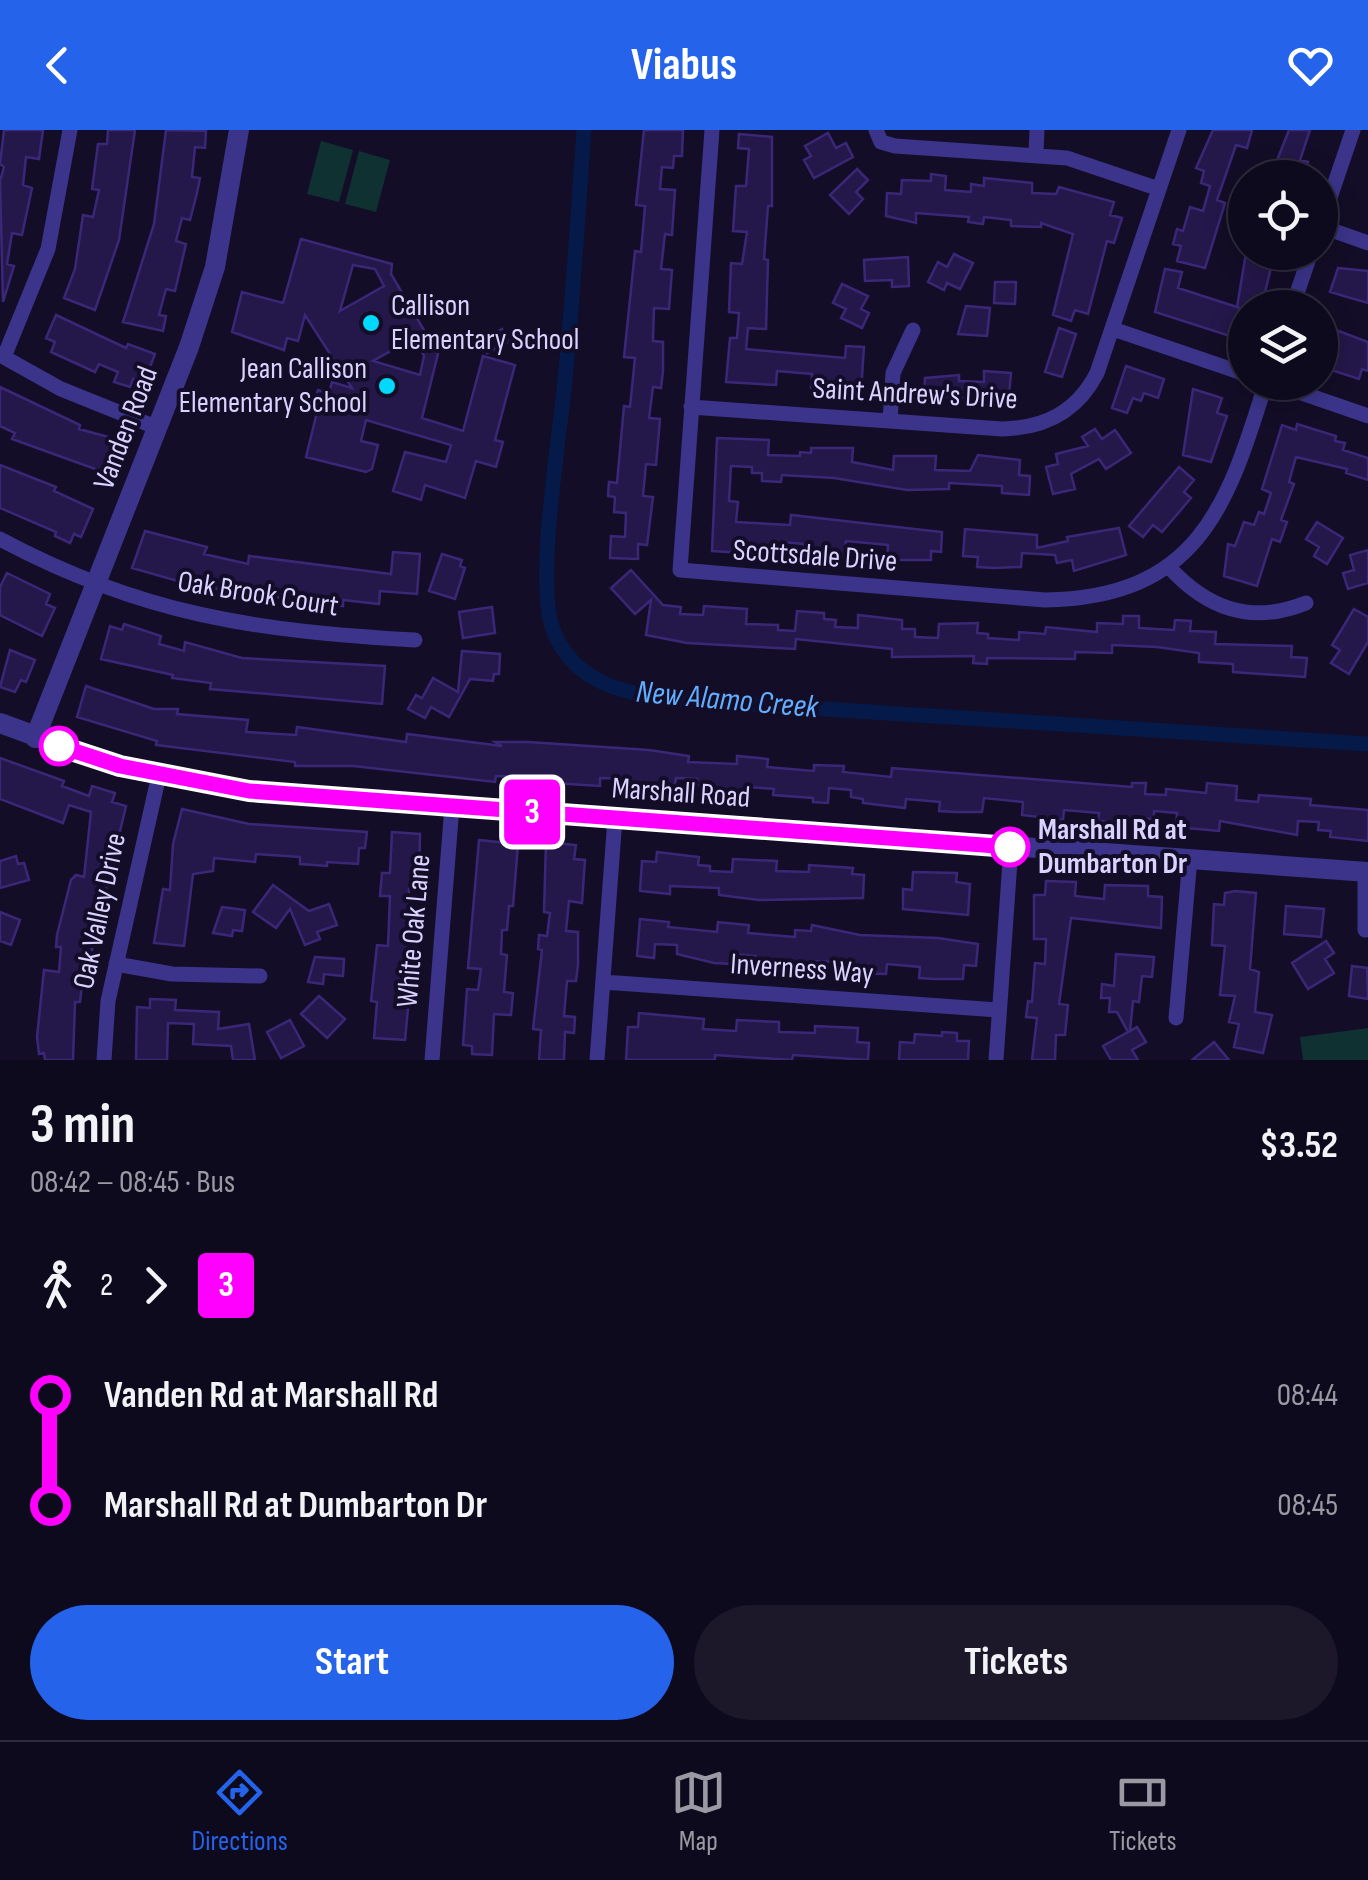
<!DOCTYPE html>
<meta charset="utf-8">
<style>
body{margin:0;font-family:"Sofia Sans Condensed",sans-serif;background:#1c182a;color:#f1f3f6;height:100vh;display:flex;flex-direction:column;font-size:38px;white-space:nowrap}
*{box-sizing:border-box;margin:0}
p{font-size:32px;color:#9b9aa4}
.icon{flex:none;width:55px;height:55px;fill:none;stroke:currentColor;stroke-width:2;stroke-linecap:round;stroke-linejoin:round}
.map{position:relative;height:930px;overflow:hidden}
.details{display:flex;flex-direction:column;background:#0e0a1d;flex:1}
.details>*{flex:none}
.badge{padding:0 20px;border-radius:8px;font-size:35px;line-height:65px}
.tools{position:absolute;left:1228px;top:30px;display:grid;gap:20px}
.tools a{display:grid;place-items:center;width:110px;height:110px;border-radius:50%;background:#0e0a1d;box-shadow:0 5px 25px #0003,0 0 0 2px #2e2b3b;font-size:50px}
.map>.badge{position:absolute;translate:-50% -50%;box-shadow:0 0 0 5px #fff}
.legs{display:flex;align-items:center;gap:15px;height:110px;padding:0 30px;font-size:32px}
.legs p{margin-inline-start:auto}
.head{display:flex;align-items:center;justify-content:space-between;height:170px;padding:0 30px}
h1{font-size:55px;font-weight:700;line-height:75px}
.button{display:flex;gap:20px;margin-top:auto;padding:20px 30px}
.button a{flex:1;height:115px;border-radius:60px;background:#2563eb;color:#fff;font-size:40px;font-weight:700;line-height:115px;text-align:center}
.button a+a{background:#1c182a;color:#f1f3f6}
ul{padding:0 30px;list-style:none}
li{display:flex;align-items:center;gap:35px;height:110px;font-size:38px}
li i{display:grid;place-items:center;width:15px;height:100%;margin:0 12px;background:currentColor}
li i::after{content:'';width:25px;height:25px;margin:-12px;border:8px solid;border-radius:50%;background:#0e0a1d}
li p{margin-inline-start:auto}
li:first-child i{background:linear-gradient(#0000 50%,currentColor 0)}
li:last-child i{background:linear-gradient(currentColor 50%,#0000 0)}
header{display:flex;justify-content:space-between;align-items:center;height:130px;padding:0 30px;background:#2563eb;color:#fff;font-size:45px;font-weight:700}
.menu{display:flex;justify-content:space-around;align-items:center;height:140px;border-top:2px solid #2e2b3b;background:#0e0a1d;font-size:28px;color:#9b9aa4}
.menu a{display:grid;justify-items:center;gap:5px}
.menu .on{color:#2563eb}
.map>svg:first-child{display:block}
.green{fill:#0f3132}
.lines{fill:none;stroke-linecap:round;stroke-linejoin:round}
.canal{stroke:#051a48;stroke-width:15}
.building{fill:#24174a;stroke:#3b2778;stroke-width:2.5;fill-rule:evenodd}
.minor{stroke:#3b348a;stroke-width:15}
.tertiary{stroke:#3b348a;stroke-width:20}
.line-1-casing{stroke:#fff;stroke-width:22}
.line-1{stroke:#f0f;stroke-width:15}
.poi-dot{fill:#00d8fe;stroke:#130d27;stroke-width:4}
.stop-1-dot{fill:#fff;stroke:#f0f;stroke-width:5}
.labels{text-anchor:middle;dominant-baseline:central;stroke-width:8;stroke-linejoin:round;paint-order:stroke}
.poi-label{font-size:30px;fill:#dad3ff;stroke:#130d27;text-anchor:start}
.street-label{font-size:30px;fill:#dad3ff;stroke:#130d27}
.stop-label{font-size:30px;font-weight:bold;fill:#dad3ff;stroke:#130d27;text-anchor:start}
.water-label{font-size:32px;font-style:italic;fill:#61aeff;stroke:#130d27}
</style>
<header><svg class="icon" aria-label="back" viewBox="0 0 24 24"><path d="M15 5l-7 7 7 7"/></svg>Viabus<svg class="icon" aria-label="heart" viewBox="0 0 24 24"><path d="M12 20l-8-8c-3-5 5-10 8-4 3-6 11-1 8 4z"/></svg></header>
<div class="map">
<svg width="1368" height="930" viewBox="0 0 1368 930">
<rect width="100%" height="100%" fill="#130d27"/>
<path class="green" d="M321 11 353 20 339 72 307 64Z
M359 21 390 30 376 82 345 74Z
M1368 898V930H1303L1300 907Z"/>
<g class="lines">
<path class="canal" d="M584 0C578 83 573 167 565 250 560 306 535 452 553 500 573 551 620 563 670 569L1368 614"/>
</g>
<path class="building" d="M4 0H43L39 29 26 27 23 55 32 58 22 105 12 103 7 134 14 136 3 172 0 51 4 37 0 34Z
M108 0H135L119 110 95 180 64 168 75 139 83 85 93 87 99 60 92 59 98 14H107Z
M166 0 206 1 205 18 195 17 192 47 200 48 197 63 190 90 182 88 176 111 186 114 175 161 166 159 159 185 166 186 163 201 123 192 154 94Z
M644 0H683L682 26H674L673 38 662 37 660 59 675 60 672 105 665 104 661 139 672 140 669 179 654 178 653 211 663 212V241L661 258 653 257 649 288 660 289 656 335 646 334 643 366 653 367 647 415 638 414V429L610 428 611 406 625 407 626 383 614 382 615 367 608 366 609 352 617 353 624 276 630 277 635 228 624 227 635 121 641 122 645 76 636 75Z
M1213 0H1252L1247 18 1236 15 1217 70 1225 73 1205 138 1177 131 1181 116 1173 114 1177 99 1183 101 1190 77 1203 81 1210 56 1201 53 1204 41 1196 38Z
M1289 0H1310L1300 30 1308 32 1303 48 1274 38Z
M828 3 836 18 846 13 853 27 814 48 804 30 811 26 805 16Z
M739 4 772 7V76H768L764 129 768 130 766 199 748 198 746 219 845 228 846 216 864 217 861 262 811 258 812 244 777 241 776 255 726 252 730 208H737L739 183 729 182 731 133 742 134 747 102 733 101 736 56H746L749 19 738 18Z
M857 39 868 50 856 62 863 69 849 84 830 65Z
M931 44 946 46 945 60 971 62V54L984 56V48L1032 53V63L1056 64 1059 57 1114 72 1110 85 1122 88 1114 113 1107 111 1088 184 1075 180 1071 191 1053 185 1073 104 1041 93V97L1011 96V90L984 87 983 94 968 92 969 87 916 83V93L886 86 887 63 901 64 902 50 931 51Z
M301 109 392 134 391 144 438 224 422 288 463 301 483 226 515 235 495 310 503 312 496 337 476 331 465 368 425 355 421 370 393 361 405 322 446 332 451 315 366 290 361 311 378 315 372 339 366 342 306 327 318 278 313 277 318 260 329 263 332 252 352 258 305 185 298 211 287 208 284 220 232 202 242 162 283 173ZM353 135 375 139 384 156 340 181ZM414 208 424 226 420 245 373 231Z
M1246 123 1273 130 1261 178H1238L1245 180V204L1238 202 1236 208 1155 182 1165 139 1182 142 1178 158 1237 177Z
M954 124 973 133 960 159 947 153 944 160 928 152 938 132 947 137Z
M908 127 909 156 892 157V150L865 151 864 130Z
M1338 138 1368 141V173L1330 162Z
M995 152H1016L1015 174 994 173Z
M842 154 868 166 861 179 869 183 862 198 841 188 846 179 833 173Z
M966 176 990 178 987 206 958 204Z
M56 185 126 218 128 214 155 224 144 253 133 249 130 257 114 252 118 242 99 234 95 242 51 222 55 212 46 208Z
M1320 194 1368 212V241L1362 239 1359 249 1322 237Z
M1059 198 1076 204 1062 247 1045 242Z
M502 199 509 212 487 223 480 211Z
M1126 236 1164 249 1158 268 1144 263 1141 271 1133 268 1127 283 1112 278Z
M984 241 1011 243 1009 264 999 263V271L924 265 925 248 959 245V251L984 252Z
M0 257 80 295 79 299 112 308 110 320 118 322 112 345 12 309 15 303 0 296Z
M1193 259 1222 268 1217 283 1227 286 1211 332 1183 325Z
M1297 294 1336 306 1335 311 1345 313 1343 320 1368 328V350L1346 343 1347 339 1296 327 1289 352 1294 354 1281 390 1287 392 1280 412 1272 409 1257 456 1224 446 1228 414 1235 416 1244 392 1254 395 1259 382 1264 384 1271 363 1262 359 1282 295 1296 300Z
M1095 299 1102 309 1115 300 1131 323 1106 339 1099 329 1071 344 1075 359 1053 364 1046 337 1058 334 1056 324 1088 316 1082 307Z
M717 308 769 310 768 325 800 326V322L811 323V318H853L852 332 893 340 894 326H936L935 340 970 341 978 325 1020 330 1019 345 1030 346 1029 365 1002 363V356L949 353V359L907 360 834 348 782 345 781 352 762 351V343H752V337L731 336 729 371 738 372 736 392 790 395 791 385 942 402 941 422 931 421V430H887L888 415 846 411 845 426 802 423 803 414 781 412V420L762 419V424L712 421Z
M0 335 56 357 54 361 93 379 81 407 74 404 70 413 55 406 56 402 0 378Z
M1179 337 1194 350 1184 362 1191 368 1162 402 1153 395 1143 407 1129 396Z
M1317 392 1343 408 1327 434 1314 426 1319 417 1306 409Z
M1119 398 1126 425 1074 441 1072 430 1057 433 1055 425 1022 423 1021 437 994 438 977 437 978 427 963 426 965 399 1037 405V418L1068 411 1067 407Z
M145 401 207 417 204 424 248 434 249 426 391 444 393 422 420 424 417 464 380 461 379 474 343 470V476L195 456 132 438Z
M1368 420V453L1348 459 1343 443 1354 440 1350 425Z
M442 424 462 430 460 436 465 438 455 469 429 461Z
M631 440 663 475 681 477 680 484 703 485 704 476 747 479 746 494 778 495V500L795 501 797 481 824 483V489L836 490 835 497 858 498V485L902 490V499H915V507L938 508 939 494 978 493 977 503 988 504V508L1019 510V502L1045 504 1046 497 1097 502V493L1123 494V486H1139V498L1174 500 1175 490 1191 491 1190 501 1216 502 1215 514 1292 516 1291 527 1307 528 1305 547 1233 542V534L1199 532V523L1157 517 1112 515V523L1075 522V529L987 528V534L973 533 974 526 892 527V519L796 509 795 519 687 513 646 505 651 470 635 484 611 458Z
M7 443 50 464 46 474 55 478 42 506 0 485V457Z
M492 477 495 503 463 508 459 482Z
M1354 479 1368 487V512L1349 544 1331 533 1340 520 1332 515Z
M124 494 161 506 159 514 184 521 185 512 242 528 385 536 382 574 210 559 211 553 172 548 173 545 101 529 110 496 122 500Z
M10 520 35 530 26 552 21 550 15 562 0 557Z
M462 521 500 524 499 544H494L493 551 470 549 449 587 431 577 425 588 408 579 416 565 422 568 433 548 458 562Z
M86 556 154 579H178L177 584 248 590 246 602 296 605 297 597 406 612 407 604 502 616 495 612H528L649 620 689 626 688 632 737 634V626L768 629 767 637 814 641V635L844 636 843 642 891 647 892 638 1132 657V653H1146L1145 664 1166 665V659L1206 663 1207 653 1237 656 1236 670 1258 672 1259 665 1311 669 1310 675 1368 680V711L1330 707 1331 701 1318 700 1319 692 1298 691 1297 705 1220 691 1219 701 1176 697 1177 683 1154 681V689L1141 688V693L1098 691 1099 683 1064 680 1063 690 1022 685 1023 672 984 668 982 682H955L939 681 940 672 906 669 905 678 863 673V669L851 667V660L829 658 828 673 813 672V668L773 665 774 659 749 657 748 667 709 663V656L697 655V649L676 648 674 661 647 660H631V649L600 648V656L553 653V648L496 646 495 652 353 636H295V632L156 615 157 611 77 587Z
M0 628 64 651 62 656 89 666 92 656 115 663 112 672 126 676 90 828 85 827 80 872H75L73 930H45L44 923 39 924 37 907 44 840 59 842 61 817H56L57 805 71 750 76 745 84 747 91 682 69 675 63 693 0 669Z
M182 679 249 694 367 702 365 718H359L358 734 327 732V736L300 734V727L256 724 255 732 214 728 213 741 193 744 184 816 154 813 163 759 170 760 173 714Z
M392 702 420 704 419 759 409 758 408 784 417 785 405 910 374 908 377 872 371 871 377 815 388 816 390 766H380L382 743H390Z
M479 710 518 714 513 776H509L507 800H502L501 824 507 825 504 862 513 863 511 885 494 884 492 925 472 924V916L463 915 467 859 478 860 481 839 468 838Z
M546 712 576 715 574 729 585 730 582 773 569 771 566 801 578 802V835L576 851H567L564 886 575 887 574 903 565 902 564 930H539L541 900 533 899 542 820 538 819 539 805 547 806 550 783 544 782Z
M657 722 699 727 698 735 710 736V741L732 742 733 729 777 731 776 741 809 742V735L853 738 852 744 864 745 863 768 759 770 719 765V758L670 756V764L640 761 642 731 656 732Z
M16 726 18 734 24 733 29 750 0 758V731Z
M913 742 957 743 956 752 970 754 968 785 903 779V759L912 760Z
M1046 751 1076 752 1075 766 1104 769 1105 755 1148 756V766L1162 767 1161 798 1071 788 1059 874 1068 875 1065 905H1056L1055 930H1032L1037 888 1026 887 1028 871 1032 872 1035 833 1045 834 1046 809H1034V765H1045Z
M273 755 309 781 329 774 337 795 317 802 320 809 305 815 290 779 276 798 253 782Z
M1235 761 1256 763 1250 839 1259 842 1255 882 1272 885 1263 923 1234 917 1239 894 1229 892 1235 866 1220 865 1225 816 1212 815 1214 774 1224 775 1225 763Z
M1286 776 1324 779 1321 807 1284 804Z
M222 777 245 780 242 801 233 800 232 806 213 803Z
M0 782 20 790 11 815 0 811Z
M640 789 669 792 668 797 717 802 718 792 749 795 748 803 795 807V800L811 801 812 795 860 805 938 808 978 814 976 836 964 835 963 849H935L919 848 920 837 887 834 886 844 842 843 843 832 809 831V838L766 835 755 826 732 824 731 834 714 833 677 824V815L655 814 654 828 637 826Z
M1326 811 1334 823 1325 829 1334 843 1308 859 1292 833Z
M1116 824 1154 827 1152 847 1142 846 1139 872 1133 871 1130 901 1137 897 1146 912 1132 920 1138 930H1111L1103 916 1128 902 1117 882H1109L1110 868H1101L1102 854 1114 856Z
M315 827 344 829 343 846 324 844 323 854 308 852Z
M1352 836 1367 838 1368 869 1349 866Z
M319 866 345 889 327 908 301 884Z
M150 869 176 870 175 880 219 882 218 899 249 894 255 930H233L231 916 193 914 194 894 168 893 167 930H136L137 877 150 878Z
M639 883 704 889 703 899 736 901 737 890 779 892V902L815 903V896L858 898 857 912 869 913 868 930 793 925 792 930 715 925V930H626L628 897H638Z
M290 890 304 916 281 928 267 902Z
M942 902 957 903V911H969L968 930H899L900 912 914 913 915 904 942 906Z
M1214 912 1229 930H1192Z"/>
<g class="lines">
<path class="minor" d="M712 0 680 440 1045 470C1197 467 1227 379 1266 252
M876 0 881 12 895 16 1067 28 1159 59
M1036 23 1037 0
M1320 96 1368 113
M1320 97 1353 0
M1292 178 1311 122
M1113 199 1245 244
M0 225 61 259 158 298
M4 227 48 119 70 0
M1270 252 1368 286
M691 277 1002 299C1045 298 1077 282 1097 243L1179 0
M890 291 893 243 913 200
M0 409C142 485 257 501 415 510
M1168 436C1207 479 1251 495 1306 473
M1365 800V742
M116 834 172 844 260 846
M603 852 998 880
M1176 888 1190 728
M104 930 108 871 159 645
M432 930 452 676
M597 930 615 688
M996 930 1011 717"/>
<path class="tertiary" d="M0 593 120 637 249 661 1368 742
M35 608 189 217 215 137 239 0"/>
</g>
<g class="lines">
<g class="line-1-casing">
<path id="line-1" d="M59 616 120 636 249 661 1010 717"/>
</g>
<use href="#line-1" class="line-1"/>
</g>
<g class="poi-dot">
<circle cx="371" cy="193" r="10"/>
<circle cx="387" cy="256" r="10"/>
</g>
<g class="stop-1-dot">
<circle cx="59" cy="616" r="18"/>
<circle cx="1010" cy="717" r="18"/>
</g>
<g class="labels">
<g class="poi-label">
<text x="391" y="176">Callison<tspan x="391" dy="34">Elementary School</tspan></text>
<text x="367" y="239" text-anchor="end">Jean Callison<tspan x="367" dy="34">Elementary School</tspan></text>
</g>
<g class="street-label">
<text transform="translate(915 264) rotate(3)">Saint Andrew's Drive</text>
<text transform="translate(126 298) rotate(-69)">Vanden Road</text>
<text transform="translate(815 426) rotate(4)">Scottsdale Drive</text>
<text transform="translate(258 464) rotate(9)">Oak Brook Court</text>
<text transform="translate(681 663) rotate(4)">Marshall Road</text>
<text transform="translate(100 781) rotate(-78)">Oak Valley Drive</text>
<text transform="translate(414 801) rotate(-85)">White Oak Lane</text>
<text transform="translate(802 839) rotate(4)">Inverness Way</text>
</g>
<g class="stop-label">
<text x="1038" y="700">Marshall Rd at<tspan x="1038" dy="34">Dumbarton Dr</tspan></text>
</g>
<g class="water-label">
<text transform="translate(727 570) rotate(5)">New Alamo Creek</text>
</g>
</g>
</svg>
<div class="tools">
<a><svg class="icon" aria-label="locate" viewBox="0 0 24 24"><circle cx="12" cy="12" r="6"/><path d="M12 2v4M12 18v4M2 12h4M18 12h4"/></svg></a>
<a><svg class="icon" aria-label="layers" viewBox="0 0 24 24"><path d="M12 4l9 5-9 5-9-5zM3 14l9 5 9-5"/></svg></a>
</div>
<b class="badge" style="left:532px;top:682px;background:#f0f;color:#fff">3</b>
</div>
<section class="details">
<div class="head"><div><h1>3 min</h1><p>08:42 – 08:45 · Bus</p></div><b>$3.52</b></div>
<div class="legs"><svg class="icon" aria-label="walk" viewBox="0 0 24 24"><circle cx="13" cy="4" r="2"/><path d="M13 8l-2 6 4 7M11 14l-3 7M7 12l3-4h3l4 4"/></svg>2<svg class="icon" aria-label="forward" viewBox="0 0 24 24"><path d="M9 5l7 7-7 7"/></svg><b class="badge" style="background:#f0f;color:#fff">3</b></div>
<ul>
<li><i style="color:#f0f"></i><b>Vanden Rd at Marshall Rd</b><p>08:44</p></li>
<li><i style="color:#f0f"></i><b>Marshall Rd at Dumbarton Dr</b><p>08:45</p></li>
</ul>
<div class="button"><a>Start</a><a>Tickets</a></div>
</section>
<nav class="menu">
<a class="on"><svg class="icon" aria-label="directions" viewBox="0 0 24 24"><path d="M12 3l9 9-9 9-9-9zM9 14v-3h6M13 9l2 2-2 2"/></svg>Directions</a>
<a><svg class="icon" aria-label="map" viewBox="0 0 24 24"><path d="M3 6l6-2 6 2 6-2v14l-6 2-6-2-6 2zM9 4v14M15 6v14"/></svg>Map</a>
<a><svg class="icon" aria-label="tickets" viewBox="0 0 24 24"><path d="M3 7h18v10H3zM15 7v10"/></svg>Tickets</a>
</nav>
